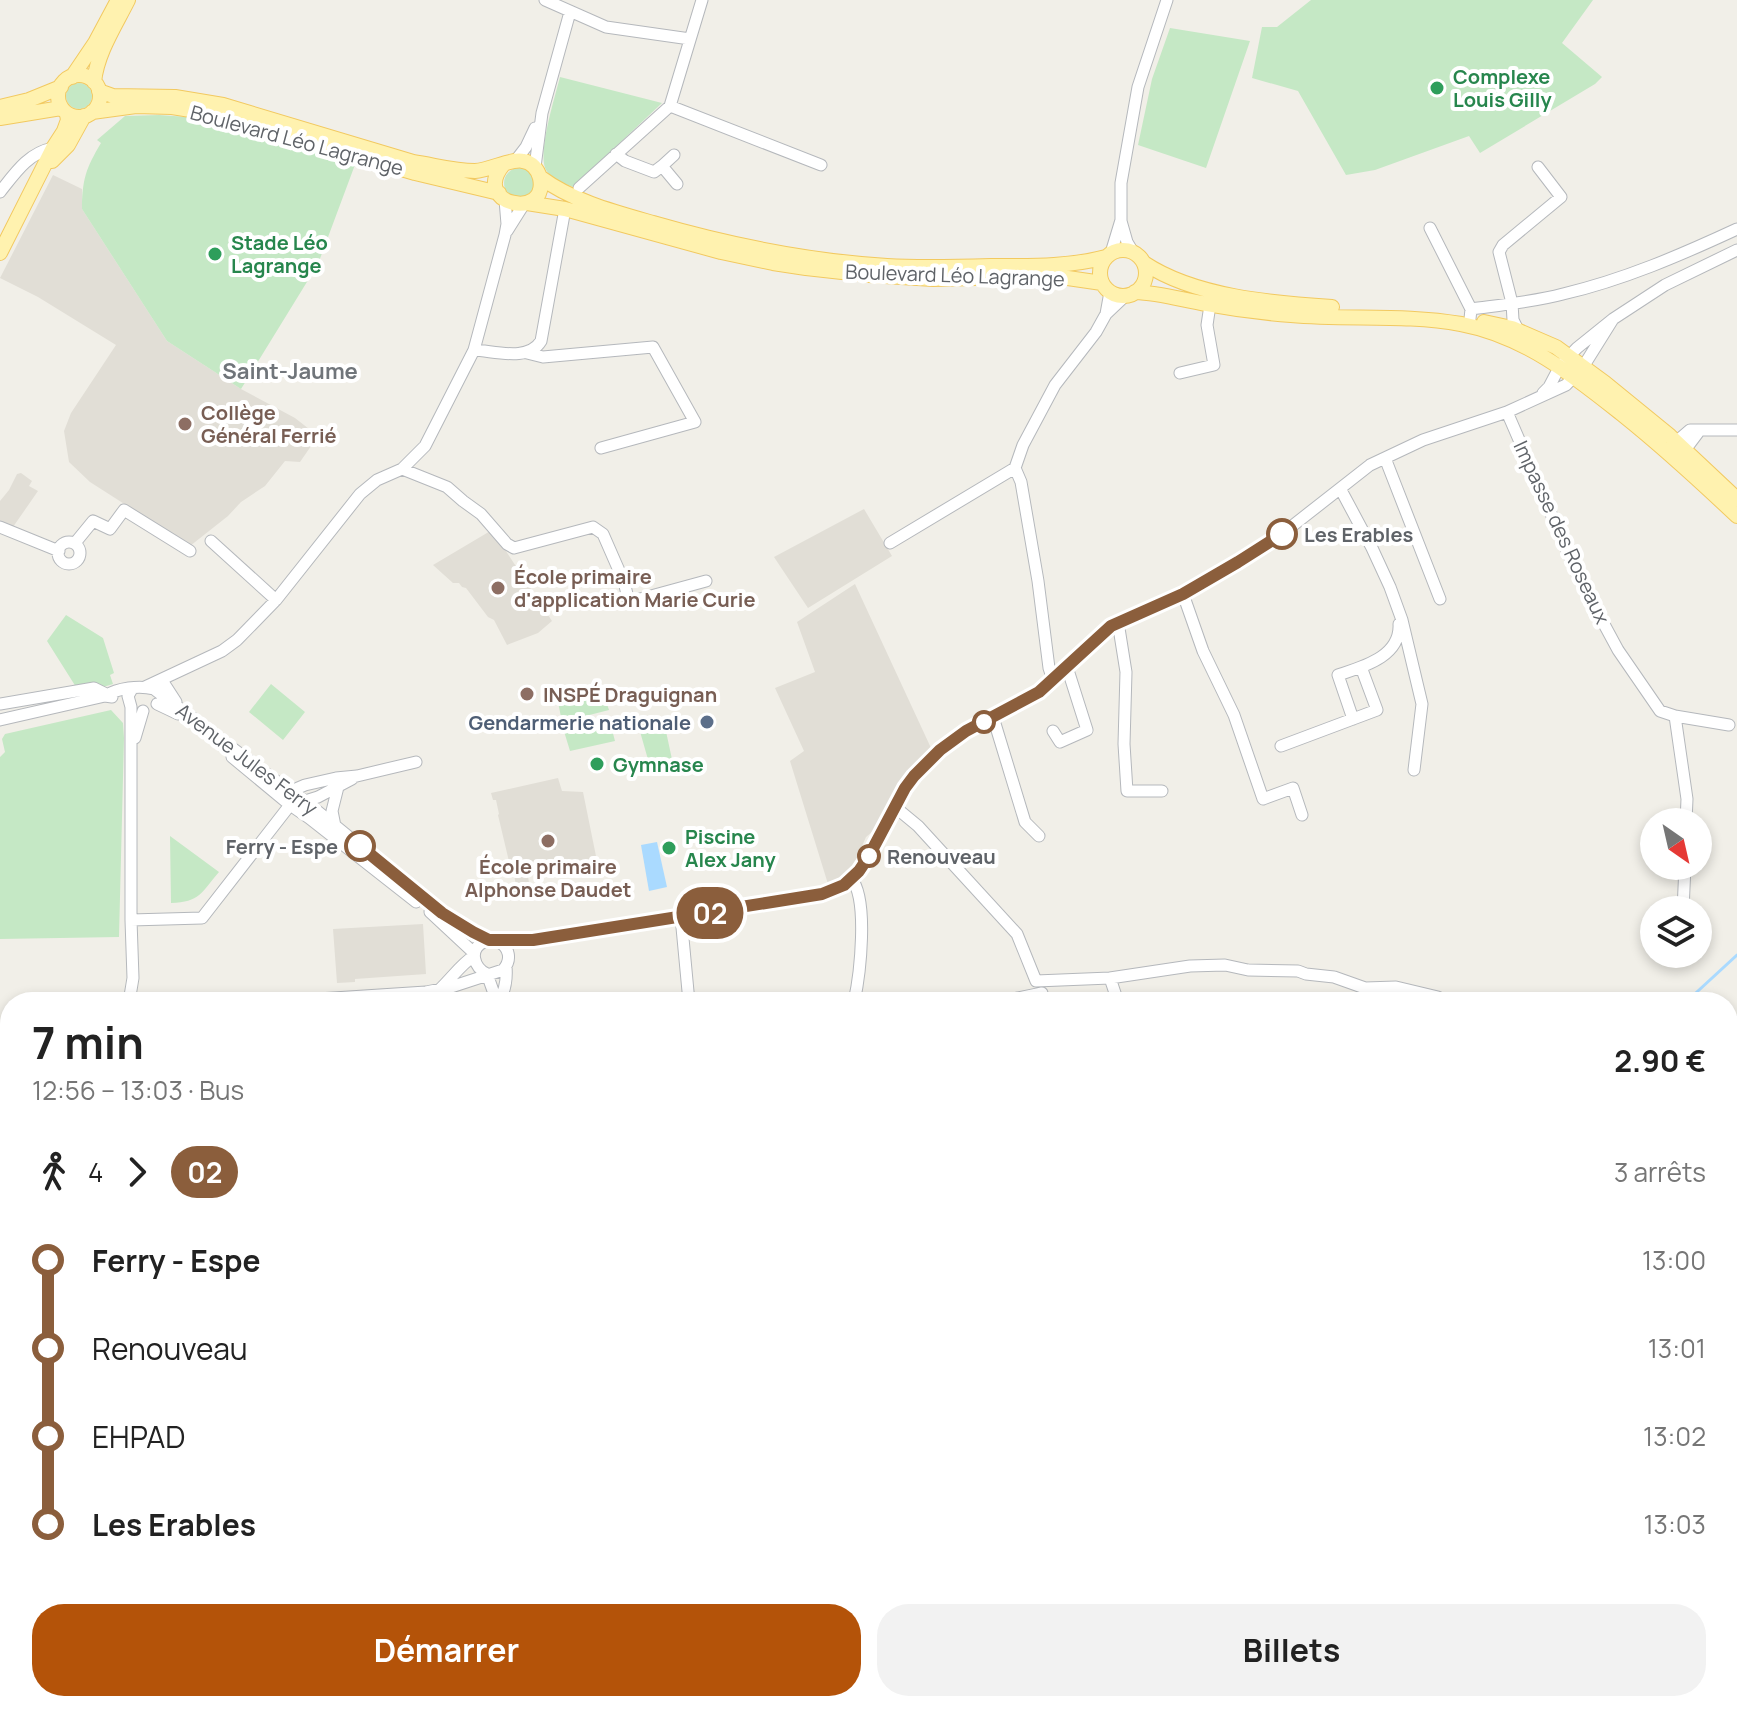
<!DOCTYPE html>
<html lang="fr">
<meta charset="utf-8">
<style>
body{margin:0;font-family:Manrope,sans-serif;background:#f2f2f2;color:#222;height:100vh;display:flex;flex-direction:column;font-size:30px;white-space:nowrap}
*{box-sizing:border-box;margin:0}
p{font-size:26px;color:#767676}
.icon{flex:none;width:44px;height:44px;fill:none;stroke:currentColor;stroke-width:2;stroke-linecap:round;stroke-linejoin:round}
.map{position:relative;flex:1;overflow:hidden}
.panel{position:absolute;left:0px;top:992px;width:1738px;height:720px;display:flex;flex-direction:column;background:#fff;border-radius:32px 32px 0 0;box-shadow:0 4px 12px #0003}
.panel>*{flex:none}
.badge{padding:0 16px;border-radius:26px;font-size:28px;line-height:52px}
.needle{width:52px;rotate:146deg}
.tools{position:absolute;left:1640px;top:808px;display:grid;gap:16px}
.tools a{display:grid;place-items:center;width:72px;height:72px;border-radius:50%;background:#fff;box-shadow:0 4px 12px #0003;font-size:40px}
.map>.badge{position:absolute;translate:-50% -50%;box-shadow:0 0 0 4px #fff}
.legs{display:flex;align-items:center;gap:12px;height:88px;padding:0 32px;font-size:26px}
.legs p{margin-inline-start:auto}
.head{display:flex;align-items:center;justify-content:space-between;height:136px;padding:0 32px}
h1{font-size:44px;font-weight:700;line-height:60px}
.primary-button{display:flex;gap:16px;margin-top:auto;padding:16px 32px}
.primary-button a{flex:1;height:92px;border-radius:32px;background:#b45309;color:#fff;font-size:32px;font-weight:700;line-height:92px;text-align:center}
.primary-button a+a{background:#f2f2f2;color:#222}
ul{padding:0 32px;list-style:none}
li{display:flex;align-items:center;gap:28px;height:88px;font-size:30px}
li i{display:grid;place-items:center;width:12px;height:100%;margin:0 10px;background:currentColor}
li i::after{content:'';width:20px;height:20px;margin:-10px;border:6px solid;border-radius:50%;background:#fff}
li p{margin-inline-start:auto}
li:first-child i{background:linear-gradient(#0000 50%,currentColor 0)}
li:last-child i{background:linear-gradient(currentColor 50%,#0000 0)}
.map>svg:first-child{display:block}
.education{fill:#e1ded6}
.green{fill:#c5e8c5}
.water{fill:#aadaff}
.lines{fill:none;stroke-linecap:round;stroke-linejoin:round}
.stream{stroke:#aadaff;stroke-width:3}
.minor-casing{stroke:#b5b8bc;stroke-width:13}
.major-casing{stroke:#f2c960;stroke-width:16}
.minor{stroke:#fff;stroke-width:11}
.major{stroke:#fff2af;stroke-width:14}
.line-1-casing{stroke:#fff;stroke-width:18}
.line-1{stroke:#8b5e3c;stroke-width:12}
.leisure-dot{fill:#2e9e5b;stroke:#fff;stroke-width:3}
.education-dot{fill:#8d6e63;stroke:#fff;stroke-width:3}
.stop-1-dot{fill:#fff;stroke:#8b5e3c;stroke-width:4}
.service-dot{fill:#5c6f8a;stroke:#fff;stroke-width:3}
.labels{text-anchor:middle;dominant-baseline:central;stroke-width:8;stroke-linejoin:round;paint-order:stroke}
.leisure-label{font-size:20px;font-weight:bold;fill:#27864d;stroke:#fff;text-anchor:start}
.street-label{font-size:20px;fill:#5f6368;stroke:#fff}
.education-label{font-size:20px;font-weight:bold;fill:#785e54;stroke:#fff;text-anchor:start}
.stop-label{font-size:20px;font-weight:bold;fill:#5f6368;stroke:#fff;text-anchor:start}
.service-label{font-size:20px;font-weight:bold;fill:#4e5e75;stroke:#fff;text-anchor:end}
.neighbourhood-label{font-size:22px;font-weight:bold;fill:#70757a;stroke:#fff}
</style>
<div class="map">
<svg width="1737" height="1712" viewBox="0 0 1737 1712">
<rect width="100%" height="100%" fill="#f1efe8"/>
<path class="education" d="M53 175 82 189V209L167 341 241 389 295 418 318 436 300 462 285 461 265 486 241 502 228 516 190 546 90 482 69 462 64 431 71 413 116 345 38 297 0 278Z
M21 473 32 481 29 486 38 491 13 527 0 521V501L9 490 17 474Z
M864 509 892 556 808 608 774 557Z
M492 530 552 621 538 633 507 645 494 620 488 617 466 588 462 587 459 583H453L433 565Z
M855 584 931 748 905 775 896 788 878 827 866 837 853 867 841 878 828 884 790 761 804 751 775 688 815 672 797 622Z
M558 778 562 791 583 792 598 866 528 876 530 890 515 892 513 887 516 885 513 870H511L498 815 499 814 496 800H493L491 793Z
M423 924 426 974 355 979V982L337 983 333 929Z"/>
<path class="green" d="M1311 0H1593L1562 43 1602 77 1595 84 1480 153 1469 136 1375 170 1346 175 1298 91 1252 78 1262 27H1277Z
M1170 28 1250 41 1206 168 1138 145 1152 79Z
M560 77 662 103 573 187C563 183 552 180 546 170 537 154 555 97 560 77Z
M66 96a13 13 0 1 1 26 0a13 13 0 1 1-26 0Z
M159 115 188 117 356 162 318 264 241 389 167 341 82 209C82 180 86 168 101 143L97 140 125 116Z
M504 183a15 15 0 1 1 30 0a15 15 0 1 1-30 0Z
M66 615 103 638 114 673 110 675 113 684 100 688 76 687 47 641Z
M271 684 305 712 283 740 249 712Z
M597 690 599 699 605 698 609 710 562 722 558 702Z
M111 710 123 723 124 738 119 937 0 939V757L5 752 2 739 5 734Z
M609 718 615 741 570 751 563 728Z
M664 722 673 764 651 770 639 728Z
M170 836 219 872C201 893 200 902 171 903Z
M10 1389V1468H5L7 1462 0 1460V1393Z"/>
<path class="water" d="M657 842 667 887 649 891 641 845Z"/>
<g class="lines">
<path class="stream" d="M1686 1002 1737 955
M0 1495 10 1503"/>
<g class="minor-casing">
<path id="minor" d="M545 0 606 27 690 39
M670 106 821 165
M616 154 625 161 654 172 662 166 677 184
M516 160 526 147 535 128
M662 166 674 155
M535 167 542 113 570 12
M579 188 670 106 702 0
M0 192C15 173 28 153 53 148L56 151
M1121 221 1127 242 1133 252
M1430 228 1471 309 1470 319
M507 231 524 204
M1111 253 1121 220V183L1138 87 1167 0
M1471 309C1501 305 1533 302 1563 294 1623 280 1681 255 1737 229
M1106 314 1110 292
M1518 330 1513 320 1512 303 1499 252 1503 245 1561 197 1538 167
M474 350C495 351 528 362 541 341L565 209
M527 353 543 357 653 347 695 422 601 448
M1180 373 1214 365 1207 325 1210 305
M1543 393 1549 387 1560 366 1577 348 1613 319 1665 285 1737 250
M1507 412 1578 576 1618 650 1660 711 1675 716 1729 725
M1676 442 1690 430H1737
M1677 450H1685L1700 430
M1385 458 1440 599
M402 469 447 487 463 501 481 514 507 544 514 548 593 527 603 534 624 582 629 602 706 581
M1341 490 1372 548 1390 587 1402 620 1422 704 1414 770
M0 527 59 551
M211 541 276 600
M58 553a11 11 0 1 1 22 0a11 11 0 1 1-22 0Z
M75 543 93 521 110 529 124 510 190 551
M890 543 1015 468
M1183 594 1203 651 1234 715 1263 799 1293 788 1302 815
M1118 622 1126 672 1124 744 1127 791H1162
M1053 680 1049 668 1038 581 1021 482 1015 468 1023 445 1055 385 1096 332 1106 314 1125 296
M165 685 176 702
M145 687 222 651 237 640 276 600 360 494 377 480 402 469 425 446 474 350 505 235 507 224 505 200
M105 696C118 688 139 685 154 689L272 778 305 801 442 913 489 940
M0 704 94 688 108 695
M157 704 178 714
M1675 716 1687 799 1686 822
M993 717 1025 822 1039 836
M1353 719 1338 675C1362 667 1401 657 1399 624
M0 720 105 696 112 697
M1053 731 1060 742 1087 730 1067 667
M135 738 143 711
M1281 746 1377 710 1361 667
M232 757 290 805 309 818 416 902
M291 797V791L305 785 336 778 357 776 416 762
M302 802 318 797 352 779
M895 807 918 826 1017 934 1036 981 1110 978 1118 1002
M335 826 332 811 338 787
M851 878C869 899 860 975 854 1002
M1683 910 1685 866
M430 912 474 953
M681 917 689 1002
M131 920 202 918 290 805
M487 974C474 968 468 949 484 942 495 937 530 941 545 939 637 924 730 909 822 894L844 885 859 871 869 856 905 788 927 762 952 741 1039 692 1111 626 1183 594 1238 562 1282 534 1370 465 1423 440 1507 412 1566 385 1583 367 1613 319
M487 974 497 1002
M1110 978 1190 966 1225 965 1248 970 1298 971 1306 974 1334 977 1365 988 1396 987 1438 997
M439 990C451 979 461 964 474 956
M129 1002 133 978 131 920V707L128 696 132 689
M272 1002 426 992 451 987 503 970C512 960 510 947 497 941
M498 1002C505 992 507 978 506 966
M998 1002 1042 993
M1728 1035 1737 1022
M0 1059 10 1055
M0 1080 10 1077
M1728 1129 1737 1119
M0 1244H10
M1728 1341 1737 1349
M0 1390 10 1386
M1728 1464 1737 1465
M0 1504 10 1515
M1728 1526 1737 1527
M148 1702 163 1712
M726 1702 729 1712
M1170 1702 1175 1707 1185 1702
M1224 1702 1238 1712
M1540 1702 1552 1712
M518 1705 519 1702"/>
</g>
<g class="major-casing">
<path id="major" d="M58 96a21 21 0 1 1 42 0a21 21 0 1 1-42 0Z
M72 77 95 43 118 0
M94 82C97 53 115 26 128 0
M99 91 113 96 175 97 223 105 413 162C434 165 454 171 475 171 490 170 513 158 523 161 531 162 538 169 540 178 549 221 470 205 503 165
M0 107 29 100 61 87
M92 112 136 106 172 107 216 114 415 173 499 193
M0 118 61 108
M52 161 68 145 84 116
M540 177C572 201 614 212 653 223 729 245 807 261 887 266 921 268 956 267 991 266 1030 266 1069 267 1106 257
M527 203 565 209 721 252 773 263 806 268 869 275 933 279 1054 276 1102 283
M1100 273a23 23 0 1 1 46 0a23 23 0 1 1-46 0Z
M0 253 53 148 64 131 68 120 67 114
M1144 263C1195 297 1272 303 1332 307
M1135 292C1160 293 1183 300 1207 304 1234 309 1264 313 1291 315 1348 320 1405 314 1461 324 1525 336 1574 376 1623 415 1663 447 1700 481 1737 516
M1484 322 1512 328 1556 347 1605 383 1670 436 1737 499"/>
</g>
<use href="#minor" class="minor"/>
<use href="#major" class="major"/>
</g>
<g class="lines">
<g class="line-1-casing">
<path id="line-1" d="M360 846 442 913 473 932 489 940H533L822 894 844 885 859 871 869 856 905 788 914 776 940 750 966 731 1039 692 1111 626 1183 594 1238 562 1282 534"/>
</g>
<use href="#line-1" class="line-1"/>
</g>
<g class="leisure-dot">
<circle cx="1437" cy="88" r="8"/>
<circle cx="215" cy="254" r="8"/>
<circle cx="597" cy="764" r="8"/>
<circle cx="669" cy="848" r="8"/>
</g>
<g class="education-dot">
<circle cx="185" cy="424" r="8"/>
<circle cx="498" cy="588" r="8"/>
<circle cx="527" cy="694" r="8"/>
<circle cx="548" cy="841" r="8"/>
</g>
<g class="stop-1-dot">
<circle cx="1282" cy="534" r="14"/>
<circle cx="984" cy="722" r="10"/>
<circle cx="360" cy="846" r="14"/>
<circle cx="869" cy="856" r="10"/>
</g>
<circle class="service-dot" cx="707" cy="722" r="8"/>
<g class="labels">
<g class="leisure-label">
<text x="1453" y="76">Complexe<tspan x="1453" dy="23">Louis Gilly</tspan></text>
<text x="231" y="242">Stade Léo<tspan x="231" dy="23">Lagrange</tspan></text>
<text x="613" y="764">Gymnase</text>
<text x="685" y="836">Piscine<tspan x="685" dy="23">Alex Jany</tspan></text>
</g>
<g class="street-label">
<text transform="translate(297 140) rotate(15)">Boulevard Léo Lagrange</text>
<text transform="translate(955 275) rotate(2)">Boulevard Léo Lagrange</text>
<text transform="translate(1562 532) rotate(65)">Impasse des Roseaux</text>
<text transform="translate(247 759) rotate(37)">Avenue Jules Ferry</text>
</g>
<g class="education-label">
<text x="201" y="412">Collège<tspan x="201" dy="23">Général Ferrié</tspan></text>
<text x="514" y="576">École primaire<tspan x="514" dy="23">d'application Marie Curie</tspan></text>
<text x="543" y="694">INSPÉ Draguignan</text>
<text x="548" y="866" text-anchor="middle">École primaire<tspan x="548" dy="23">Alphonse Daudet</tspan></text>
</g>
<g class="stop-label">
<text x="1304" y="534">Les Erables</text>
<text x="338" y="846" text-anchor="end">Ferry - Espe</text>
<text x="887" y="856">Renouveau</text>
</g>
<g class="service-label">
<text x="691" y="722">Gendarmerie nationale</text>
</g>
<g class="neighbourhood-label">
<text x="290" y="371">Saint-Jaume</text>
</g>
</g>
</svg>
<div class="tools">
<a><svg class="needle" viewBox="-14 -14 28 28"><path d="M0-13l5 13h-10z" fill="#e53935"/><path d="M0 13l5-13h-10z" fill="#767676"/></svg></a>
<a><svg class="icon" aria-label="layers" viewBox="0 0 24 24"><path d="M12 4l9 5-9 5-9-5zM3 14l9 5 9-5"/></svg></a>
</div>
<b class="badge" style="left:710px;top:913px;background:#8b5e3c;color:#fff">02</b>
<section class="panel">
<div class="head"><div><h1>7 min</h1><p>12:56 – 13:03 · Bus</p></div><b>2.90 €</b></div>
<div class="legs"><svg class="icon" aria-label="walk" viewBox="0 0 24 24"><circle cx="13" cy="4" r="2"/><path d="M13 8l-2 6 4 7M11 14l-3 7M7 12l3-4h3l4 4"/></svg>4<svg class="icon" aria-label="forward" viewBox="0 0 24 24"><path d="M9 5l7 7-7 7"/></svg><b class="badge" style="background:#8b5e3c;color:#fff">02</b><p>3 arrêts</p></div>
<ul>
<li><i style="color:#8b5e3c"></i><b>Ferry - Espe</b><p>13:00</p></li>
<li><i style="color:#8b5e3c"></i><span>Renouveau</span><p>13:01</p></li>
<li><i style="color:#8b5e3c"></i><span>EHPAD</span><p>13:02</p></li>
<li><i style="color:#8b5e3c"></i><b>Les Erables</b><p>13:03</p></li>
</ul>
<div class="primary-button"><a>Démarrer</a><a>Billets</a></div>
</section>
</div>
